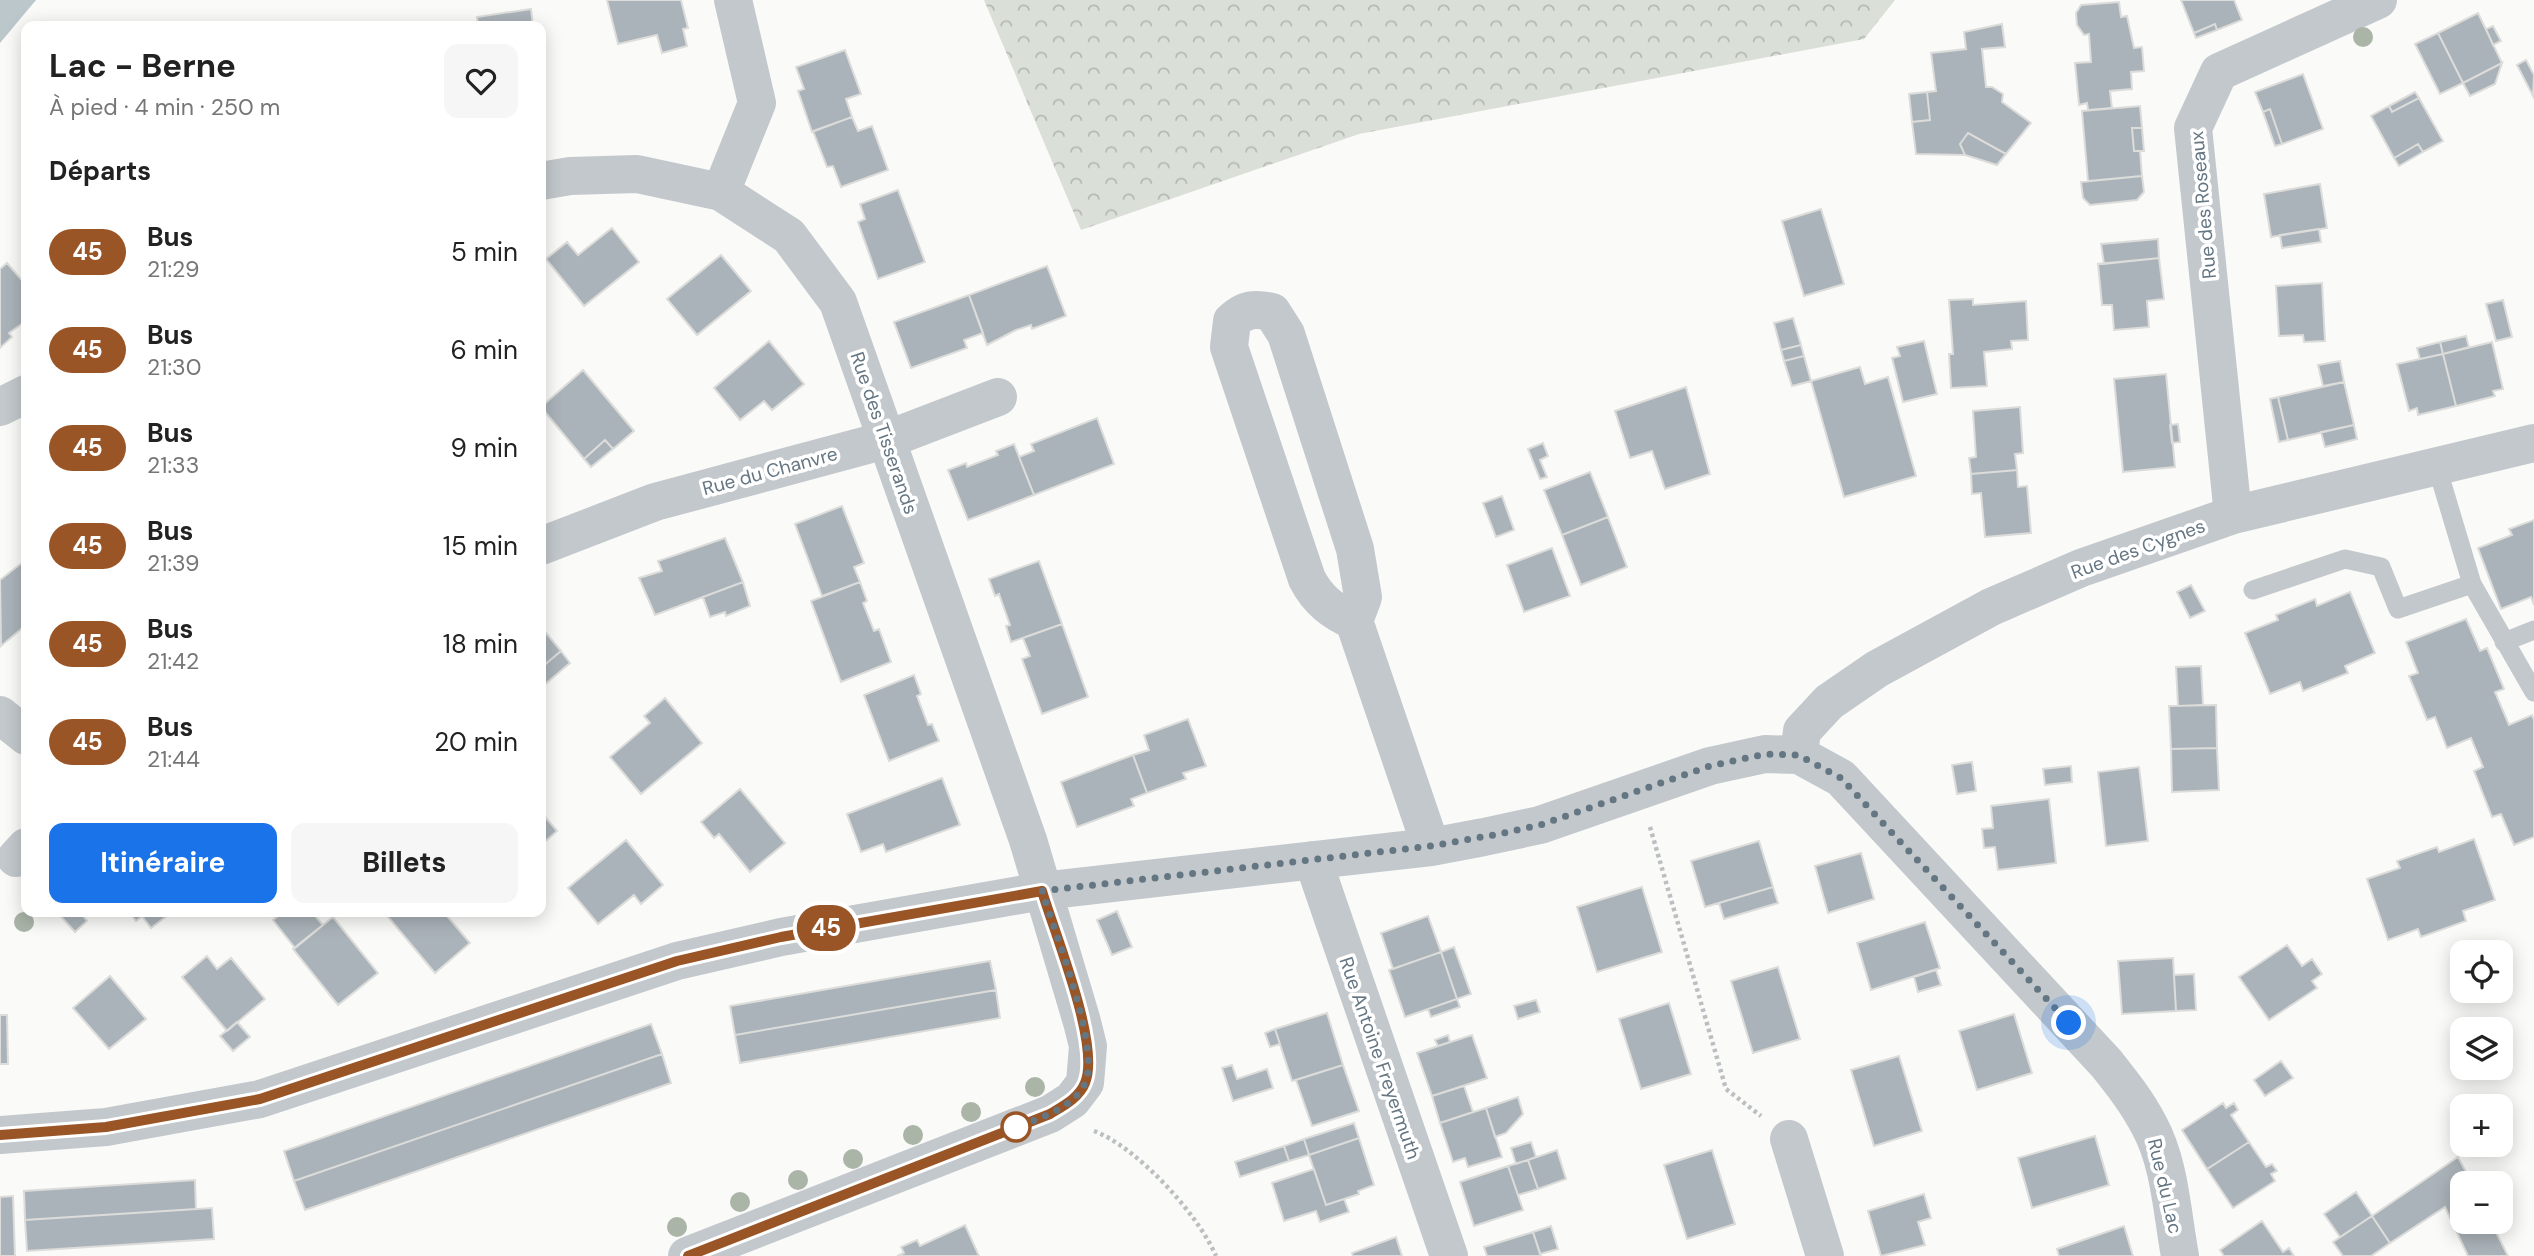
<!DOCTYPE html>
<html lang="fr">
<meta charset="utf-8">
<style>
body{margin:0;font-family:"DM Sans",sans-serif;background:#f6f6f6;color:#222;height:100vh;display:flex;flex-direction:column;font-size:26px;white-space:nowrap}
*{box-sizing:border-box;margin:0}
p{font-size:23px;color:#767676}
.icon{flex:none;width:38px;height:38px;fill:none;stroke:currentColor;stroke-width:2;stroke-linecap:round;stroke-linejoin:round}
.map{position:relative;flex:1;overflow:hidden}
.side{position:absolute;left:21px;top:21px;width:525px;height:896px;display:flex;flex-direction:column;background:#fff;border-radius:14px;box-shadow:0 4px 18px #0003}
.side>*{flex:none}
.badge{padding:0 14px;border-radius:23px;font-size:24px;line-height:46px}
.controls{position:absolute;left:2450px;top:940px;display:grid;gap:14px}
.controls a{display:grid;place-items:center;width:63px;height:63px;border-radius:14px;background:#fff;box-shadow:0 4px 18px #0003;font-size:35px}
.you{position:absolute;width:35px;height:35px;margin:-18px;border:5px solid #fff;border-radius:50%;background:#1a73e8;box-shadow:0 0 0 10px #1a73e833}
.map>.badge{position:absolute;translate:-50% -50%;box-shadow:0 0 0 4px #fff}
h2{padding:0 28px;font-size:26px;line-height:63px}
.round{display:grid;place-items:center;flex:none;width:74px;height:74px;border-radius:14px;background:#f6f6f6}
.headline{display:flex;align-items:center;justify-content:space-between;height:119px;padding:0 28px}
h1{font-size:33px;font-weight:700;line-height:52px}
.primary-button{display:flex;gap:14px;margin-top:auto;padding:14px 28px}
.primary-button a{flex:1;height:80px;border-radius:14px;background:#1a73e8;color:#fff;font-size:28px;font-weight:700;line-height:80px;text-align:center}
.primary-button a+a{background:#f6f6f6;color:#222}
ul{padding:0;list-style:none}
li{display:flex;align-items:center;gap:21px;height:98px;padding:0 28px}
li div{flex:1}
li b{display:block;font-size:26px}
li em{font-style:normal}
li .badge{min-width:77px;font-weight:700;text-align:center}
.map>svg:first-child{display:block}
.forest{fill:url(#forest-crowns)}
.water{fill:#bbc7cb}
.building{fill:#aab3b9;stroke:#dcdcda;stroke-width:2}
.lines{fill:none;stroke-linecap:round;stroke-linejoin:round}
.path{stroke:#bbbfc2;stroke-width:4.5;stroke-dasharray:3.5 3.5;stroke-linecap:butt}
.lane{stroke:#c3c8cc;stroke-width:19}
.street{stroke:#c3c8cc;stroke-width:38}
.tree{fill:#aab4a7}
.line-casing{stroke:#fff;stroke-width:16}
.line{stroke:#9a5527;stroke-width:10}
.walk{stroke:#657683;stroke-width:7;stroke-dasharray:0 12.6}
.stop-dot{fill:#fff;stroke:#9a5527;stroke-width:3.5}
.labels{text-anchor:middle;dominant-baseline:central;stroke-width:7;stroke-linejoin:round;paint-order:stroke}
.street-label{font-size:19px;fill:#657683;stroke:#fff}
</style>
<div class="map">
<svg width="2534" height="1256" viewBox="0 0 2534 1256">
<defs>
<pattern id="forest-crowns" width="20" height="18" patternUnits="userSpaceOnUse" patternTransform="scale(1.75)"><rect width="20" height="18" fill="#dadfd7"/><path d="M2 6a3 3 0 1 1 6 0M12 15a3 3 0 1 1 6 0" fill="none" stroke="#b4b9b4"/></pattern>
</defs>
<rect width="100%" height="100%" fill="#fafaf8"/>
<path class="forest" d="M984 0H1895L1864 39 1359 134 1081 230Z"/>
<path class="water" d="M0 0H36L0 43Z"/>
<path class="building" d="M607 0H681L688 28 683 29 687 46 662 53 657 35 618 44Z
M2181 0H2234L2242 20 2217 30 2215 24 2194 33Z
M2119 2 2121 17 2127 16 2134 48 2142 47 2144 71 2131 72 2132 89 2110 91 2112 108 2088 110 2087 103 2079 105 2075 63 2091 62 2089 34 2084 35 2077 25 2076 13 2081 5Z
M531 9 533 26H478L477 17Z
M2478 13 2502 63 2463 83 2438 33Z
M2002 24 2005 47 1982 49 1986 87H1992L2003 94 2002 102 2031 123 2006 154 1968 133 1960 144 1965 155 1916 154 1912 122 1930 120 1927 92 1936 91 1931 53 1966 49 1964 32Z
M2215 24 2217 30 2196 38 2194 33Z
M2493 26 2501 41 2493 45 2486 29Z
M2438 33 2463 83 2440 94 2415 44Z
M845 50 861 94 846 99 852 117 812 132 798 91 804 89 796 67Z
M2526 60 2534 75 2533 96 2517 65Z
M2502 63 2495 84 2470 96 2463 83Z
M2303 74 2323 129 2282 144 2270 109 2263 112 2255 92Z
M1927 92 1930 120 1912 122 1909 94Z
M2415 92 2419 98 2392 112 2389 106Z
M2419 98 2443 141 2423 152 2418 144 2394 158 2371 116 2389 106 2392 112Z
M2140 106 2142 128H2132L2134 151H2140L2142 176 2088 181 2082 111Z
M2270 109 2282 144 2275 146 2263 112Z
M852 117 858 131 872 126 888 170 841 187 833 166 827 167 813 131Z
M2132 128H2142L2144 151H2134Z
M1968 133 2006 154 1997 165 1965 155 1960 144Z
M2418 144 2423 152 2399 166 2394 158Z
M2142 176 2144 192 2137 200 2090 205 2083 198 2081 182Z
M2320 184 2327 228 2271 237 2264 194Z
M898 190 925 262 878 279 858 222 865 219 860 204Z
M1821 209 1844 284 1804 296 1782 221Z
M612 228 639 262 584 306 546 259 567 242 578 255Z
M2319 229 2321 242 2282 248 2280 235Z
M2158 239 2159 258 2104 264 2101 244Z
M721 255 751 291 697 335 667 299Z
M2159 258 2164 299 2147 301 2149 327 2114 330 2112 305H2102L2098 264Z
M7 263 26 285V321L9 333 12 337 0 348V269Z
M1047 266 1066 316 1032 329 1031 325 1016 330 987 345 969 295Z
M2322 283 2325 341 2304 342 2303 335 2279 336 2276 286Z
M969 295 983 333 964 340 967 348 911 368 894 322Z
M1973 299V305L2026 301 2028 340 2011 341 2012 349 1984 352 1987 386 1951 388 1949 354H1953L1949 300Z
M2503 300 2512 337 2496 341 2486 304Z
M1793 318 1801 345 1781 350 1774 323Z
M2466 336 2469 347 2443 354 2440 342Z
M769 341 804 384 772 410 764 401 740 420 714 388Z
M1924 341 1937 394 1903 402 1892 358 1900 356 1897 347Z
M2440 342 2443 354 2420 359 2417 348Z
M2492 342 2503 389 2493 391 2495 396 2456 406 2443 354Z
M1801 345 1804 356 1784 361 1781 350Z
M2443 354 2456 406 2418 415 2417 408 2409 411 2397 364Z
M1804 356 1811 381 1792 386 1784 361Z
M2340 361 2344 382 2323 386 2318 365Z
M1860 367 1865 384 1888 377 1916 476 1844 497 1811 381Z
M583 370 634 431 613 449 605 440 584 459 541 407Z
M2166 374 2175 467 2123 472 2114 379Z
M2344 382 2354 425 2288 440 2278 397Z
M1686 387 1710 474 1665 489 1652 451 1630 458 1615 411Z
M2278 397 2288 440 2279 442 2270 399Z
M2020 407 2023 453 2015 454 2017 470 1971 474 1969 458 1976 457 1973 411Z
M1097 418 1114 464 1034 495 1019 457 1034 451 1031 444Z
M2178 424 2180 442 2172 443 2170 425Z
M2354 425 2357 439 2325 447 2321 432Z
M605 440 613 449 591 467 584 459Z
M1543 443 1548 456 1540 460 1547 477 1540 479 1528 449Z
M1014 444 1034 495 968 520 948 470 966 463 967 467 998 455 996 451Z
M2017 470 2018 487 2027 486 2031 533 1985 537 1981 493 1972 494 1971 474Z
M1590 472 1608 517 1562 535 1544 490Z
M1502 496 1514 530 1496 537 1483 503Z
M842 506 864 563 854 567 860 582 822 596 795 524Z
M1608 517 1627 567 1581 585 1562 535Z
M2534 520V605L2531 597 2501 609 2478 548 2512 535 2509 529Z
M725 538 743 582 655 615 639 578 662 571 658 561Z
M1552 548 1570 596 1524 612 1507 565Z
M1039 561 1062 624 1011 642 1006 626 1010 625 999 594 995 596 989 579Z
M23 562 26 565V625L1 646 0 580Z
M743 582 750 606 726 616 725 612 710 617 703 597Z
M860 582 867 601 863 603 874 631 879 629 891 662 841 682 811 601Z
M2191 585 2205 611 2190 618 2177 592Z
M2350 592 2375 653 2345 666 2348 673 2303 691 2300 682 2270 694 2245 633 2278 620 2276 615 2315 599 2317 606Z
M2466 619 2480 651 2487 648 2504 689 2495 692 2509 725 2532 715 2534 720V837L2514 845 2501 814 2492 817 2474 771 2483 767 2471 738 2447 748 2435 717 2427 720 2409 676 2418 673 2406 642Z
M1062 624 1088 697 1042 714 1022 659 1030 656 1023 638Z
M541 627 561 651 541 668Z
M561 651 570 663 544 685 541 668Z
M2201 666 2203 705 2178 706 2176 667Z
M914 675 921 694 917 696 928 725 932 724 939 741 889 761 864 695Z
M665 698 702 743 641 794 610 757 650 723 644 716Z
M2216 705 2217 748 2171 749 2169 706Z
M1188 719 1206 766 1183 773 1186 779 1147 793 1133 755 1149 750 1144 735Z
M2217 748 2219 790 2172 792 2171 749Z
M1133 755 1147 793 1131 799 1134 806 1077 827 1061 782Z
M1972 762 1976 791 1957 794 1952 765Z
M2071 766 2072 782 2045 785 2043 769Z
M2139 767 2148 841 2106 846 2098 772Z
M942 778 960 825 886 852 883 844 861 852 847 814Z
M740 789 785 843 750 872 719 834 714 838 701 822Z
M2049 799 2056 863 1998 870 1995 847 1984 848 1982 829 1993 828 1991 806Z
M541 812 557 831 541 845Z
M2474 839 2495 900 2463 911 2466 921 2421 937 2418 929 2388 940 2367 879 2400 868 2397 861 2437 847 2439 852Z
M626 840 663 885 641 904 634 895 598 924 568 888Z
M1759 841 1773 887 1705 907 1691 861Z
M1861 853 1874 899 1828 913 1815 866Z
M1642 887 1662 952 1597 972 1577 907Z
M1773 887 1778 903 1724 919 1719 903Z
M1117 911 1132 947 1112 955 1097 920Z
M57 912H80L87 921 75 932Z
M129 912H148L136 921Z
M148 912H172L151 928 142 916Z
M283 912H312L323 925 295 948 273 920Z
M384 912H453L447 916 470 943 435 973Z
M1428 916 1441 952 1393 969 1381 933Z
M333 917 378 973 338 1005 293 949Z
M1925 922 1940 968 1871 990 1857 943Z
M2287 945 2302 966 2312 959 2322 974 2312 981 2317 988 2269 1020 2239 977Z
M1454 947 1471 994 1457 999 1441 952Z
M1441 952 1457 999 1405 1017 1389 970Z
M207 956 217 969 231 958 265 999 227 1031 182 977Z
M2173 958 2176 1011 2122 1014 2118 961Z
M990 961 996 990 735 1035 730 1006Z
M1778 967 1800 1039 1753 1053 1731 981Z
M1936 970 1941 985 1918 992 1914 977Z
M2194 974 2196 1010 2176 1011 2174 975Z
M110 976 146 1019 109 1049 73 1008Z
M996 990 1000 1018 740 1063 735 1035Z
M1457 999 1460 1007 1431 1017 1428 1009Z
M1536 1000 1540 1012 1518 1019 1514 1006Z
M1669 1003 1691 1074 1641 1089 1619 1019Z
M1327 1013 1343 1065 1292 1081 1275 1029Z
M2014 1014 2032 1073 1977 1090 1959 1031Z
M0 1015H7L8 1064H0Z
M237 1022 250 1037 233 1051 220 1036Z
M651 1024 662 1054 294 1181 284 1151Z
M1275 1029 1280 1044 1270 1047 1265 1033Z
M1448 1035 1450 1042 1438 1046 1435 1040Z
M1472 1035 1487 1078 1432 1096 1417 1053Z
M662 1054 671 1083 305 1210 294 1181Z
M1899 1056 1922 1131 1874 1146 1851 1070Z
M2281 1061 2293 1078 2265 1096 2254 1080Z
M1232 1065 1237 1079 1267 1069 1273 1088 1233 1101 1222 1068Z
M1343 1065 1359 1111 1312 1126 1296 1080Z
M1464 1086 1473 1112 1440 1123 1432 1096Z
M1518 1097 1523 1114 1506 1133 1495 1137 1486 1108Z
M2223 1103 2226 1108 2234 1103 2238 1110 2231 1115 2249 1142 2207 1169 2182 1130Z
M1486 1108 1502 1157 1468 1167 1465 1158 1453 1162 1440 1123Z
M1354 1123 1359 1138 1309 1155 1304 1139Z
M2095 1136 2109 1185 2032 1208 2018 1158Z
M1359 1138 1374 1185 1358 1191 1359 1194 1326 1205 1309 1155Z
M1304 1139 1309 1155 1289 1161 1284 1146Z
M1531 1142 1536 1157 1516 1164 1511 1148Z
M2249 1142 2266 1167 2272 1164 2277 1171 2271 1174 2275 1181 2233 1208 2207 1169Z
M1284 1146 1289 1161 1240 1177 1235 1162Z
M1557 1150 1566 1179 1538 1189 1528 1160Z
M1712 1150 1735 1224 1687 1239 1664 1165Z
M2458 1157 2472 1183H2462V1222H2491L2508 1256H2468L2445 1207 2390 1243 2372 1216Z
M1528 1160 1538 1189 1518 1195 1508 1166Z
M1508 1166 1523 1210 1474 1226 1460 1182Z
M1314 1169 1326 1205 1344 1199 1349 1212 1320 1222 1316 1211 1284 1221 1272 1183Z
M195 1180 196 1209 25 1220 24 1191Z
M2356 1192 2372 1216 2340 1237 2324 1214Z
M1924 1194 1931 1218 1918 1222 1925 1245 1881 1256 1868 1211Z
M13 1196 15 1256H0V1197Z
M212 1208 214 1239 27 1251 25 1220Z
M2372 1216 2390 1243 2371 1256H2343L2333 1242Z
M2262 1221 2283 1252 2289 1248 2294 1256H2224L2220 1250Z
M965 1225 979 1256H897L904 1253 901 1247 910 1243 917 1240 920 1246Z
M1551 1226 1558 1249 1540 1254 1533 1232Z
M2124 1226 2133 1256H2059L2057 1249Z
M1533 1232 1541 1256H1487L1484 1247Z
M1396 1237 1402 1256H1353L1352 1253Z"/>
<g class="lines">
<path class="path" d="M1650 827 1726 1089 1761 1116
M1094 1131C1137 1147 1198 1214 1216 1256"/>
<path class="lane" d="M2437 467 2472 584 2534 692
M2253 590 2345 559 2381 567 2398 609 2472 584
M2504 642 2534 630"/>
<path class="street" d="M541 181 570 176 637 174 721 192 789 236 838 302 1028 840 1082 1022 1088 1046 1085 1083 1072 1100 1050 1114 687 1256
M721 192 757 103 733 0
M0 407 26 394
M2233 515 2193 128 2219 72 2378 0
M541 546 655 502 886 440 998 397
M1354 621 1363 597 1355 549 1286 334 1272 312C1255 308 1245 309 1232 321L1229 347 1307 579C1318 600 1332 611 1354 621L1431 847
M0 715 26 736
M1799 755 1802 731 1829 702 1877 669 1991 607 2081 568 2233 515 2534 443
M16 858 26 847
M1313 860 1449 1256
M0 1135 106 1127 260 1099 677 961 781 937 1042 891 1431 847 1484 837 1540 825 1710 766 1765 754 1799 755 1841 778 2106 1063C2122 1083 2137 1102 2149 1125 2170 1163 2172 1213 2180 1256
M1789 1139 1825 1256"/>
</g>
<g class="tree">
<circle cx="2363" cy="37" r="10"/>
<circle cx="24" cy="922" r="10"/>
<circle cx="1035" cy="1087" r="10"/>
<circle cx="971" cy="1112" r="10"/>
<circle cx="913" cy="1135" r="10"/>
<circle cx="853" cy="1159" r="10"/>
<circle cx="798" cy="1180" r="10"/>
<circle cx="740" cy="1202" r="10"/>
<circle cx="677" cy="1227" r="10"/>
</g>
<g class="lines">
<g class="line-casing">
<path id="line" d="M0 1135 106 1127 260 1099 677 961 781 937 1042 891C1054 932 1101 1045 1085 1083 1079 1098 1063 1106 1050 1114L688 1256"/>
</g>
<use href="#line" class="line"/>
<path class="walk" d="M1016 1127 1013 1128C1038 1119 1073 1109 1085 1083 1101 1048 1054 931 1042 891L1431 846 1499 834 1540 825 1710 766 1765 754 1798 755 1841 778 2069 1023"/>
</g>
<circle class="stop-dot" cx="1016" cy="1127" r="14"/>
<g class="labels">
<g class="street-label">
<text transform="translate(2203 205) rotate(-95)">Rue des Roseaux</text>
<text transform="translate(884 433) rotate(71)">Rue des Tisserands</text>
<text transform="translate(770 471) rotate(-15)">Rue du Chanvre</text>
<text transform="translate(2138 549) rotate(-20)">Rue des Cygnes</text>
<text transform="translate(1380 1058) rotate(71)">Rue Antoine Freyermuth</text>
<text transform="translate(2165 1186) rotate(77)">Rue du Lac</text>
</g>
</g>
</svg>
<div class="controls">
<a><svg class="icon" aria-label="locate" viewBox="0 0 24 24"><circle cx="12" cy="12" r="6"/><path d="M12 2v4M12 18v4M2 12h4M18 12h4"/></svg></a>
<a><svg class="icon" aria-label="layers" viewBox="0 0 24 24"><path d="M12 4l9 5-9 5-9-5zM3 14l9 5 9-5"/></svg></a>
<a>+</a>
<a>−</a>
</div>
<div class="you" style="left:2069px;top:1023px"></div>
<b class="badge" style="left:826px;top:928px;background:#9a5527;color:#fff">45</b>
<section class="side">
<div class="headline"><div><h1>Lac - Berne</h1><p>À pied · 4 min · 250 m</p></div><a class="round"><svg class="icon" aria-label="heart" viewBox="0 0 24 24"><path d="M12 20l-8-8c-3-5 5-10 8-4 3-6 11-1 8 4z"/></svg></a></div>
<h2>Départs</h2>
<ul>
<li><span class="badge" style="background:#9a5527;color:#fff">45</span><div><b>Bus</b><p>21:29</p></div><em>5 min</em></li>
<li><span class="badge" style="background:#9a5527;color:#fff">45</span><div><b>Bus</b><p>21:30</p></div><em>6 min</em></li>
<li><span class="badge" style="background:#9a5527;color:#fff">45</span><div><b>Bus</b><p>21:33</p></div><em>9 min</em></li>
<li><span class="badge" style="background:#9a5527;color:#fff">45</span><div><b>Bus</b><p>21:39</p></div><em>15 min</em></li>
<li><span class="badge" style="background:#9a5527;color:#fff">45</span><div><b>Bus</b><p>21:42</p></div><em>18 min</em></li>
<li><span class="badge" style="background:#9a5527;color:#fff">45</span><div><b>Bus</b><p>21:44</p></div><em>20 min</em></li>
</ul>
<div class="primary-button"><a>Itinéraire</a><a>Billets</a></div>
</section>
</div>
